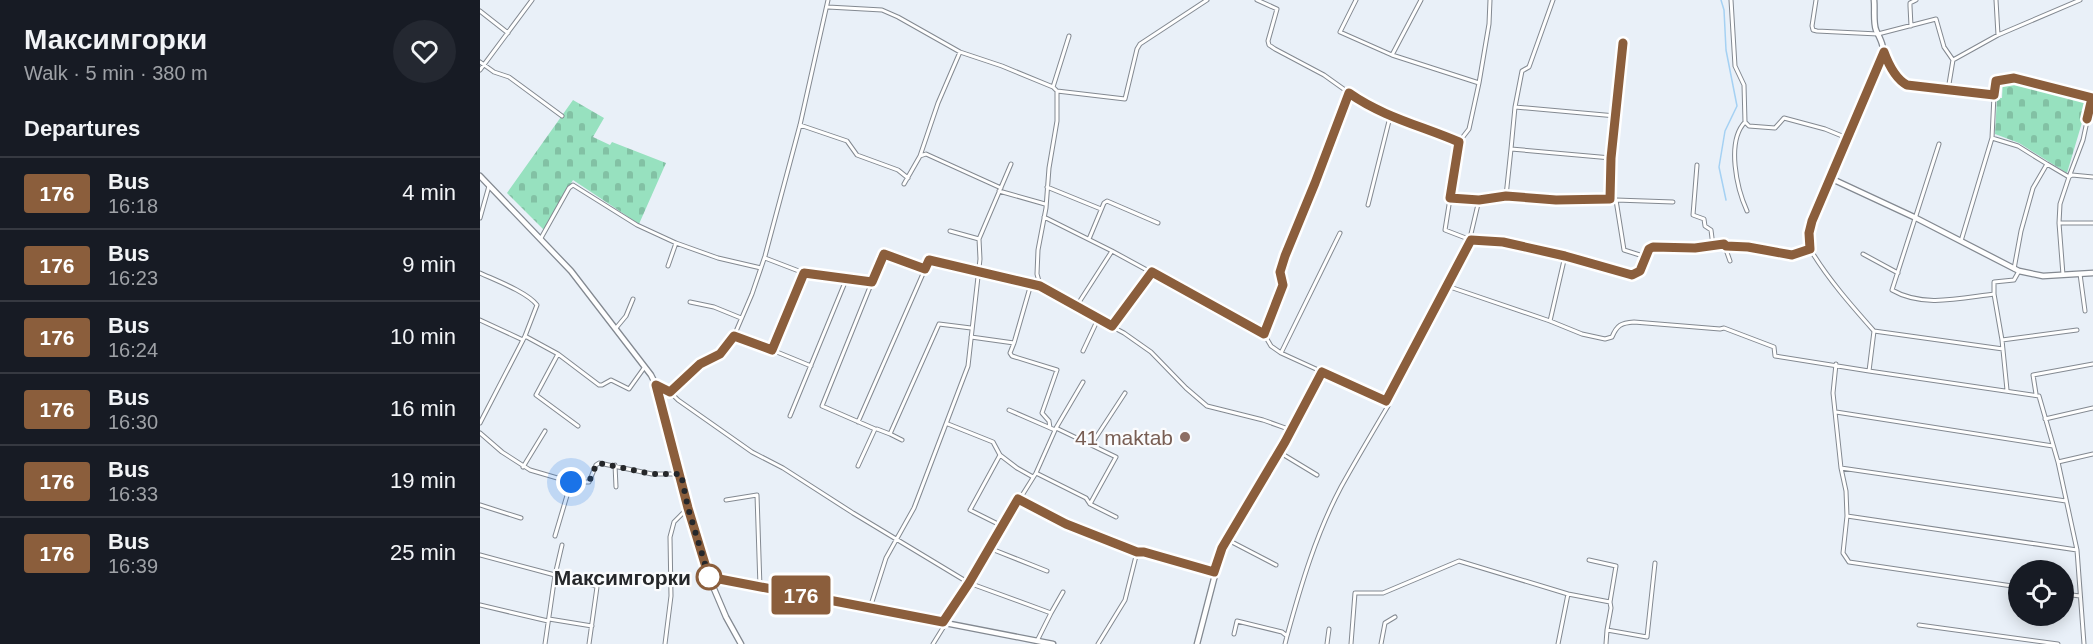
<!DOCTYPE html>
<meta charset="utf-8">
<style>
body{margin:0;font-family:Helvetica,sans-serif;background:#242831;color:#f1f3f6;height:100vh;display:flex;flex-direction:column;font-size:22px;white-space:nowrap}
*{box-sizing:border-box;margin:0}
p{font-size:20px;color:#9ea1a6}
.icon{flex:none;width:33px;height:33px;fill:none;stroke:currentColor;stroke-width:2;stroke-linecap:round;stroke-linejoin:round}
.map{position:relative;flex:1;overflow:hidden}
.details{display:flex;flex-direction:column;background:#171b24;width:480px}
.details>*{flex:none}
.badge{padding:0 12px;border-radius:4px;font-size:21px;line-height:39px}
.tools{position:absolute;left:1528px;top:560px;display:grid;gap:12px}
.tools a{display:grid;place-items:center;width:66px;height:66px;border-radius:50%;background:#171b24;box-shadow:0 3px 15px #0003;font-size:30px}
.you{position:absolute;width:30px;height:30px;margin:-15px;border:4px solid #fff;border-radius:50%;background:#1a73e8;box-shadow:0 0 0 9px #1a73e833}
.map>.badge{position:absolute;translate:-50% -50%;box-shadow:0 0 0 3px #fff}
h2{padding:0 24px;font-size:22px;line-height:54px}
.round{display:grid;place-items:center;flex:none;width:63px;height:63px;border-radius:32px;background:#242831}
.overview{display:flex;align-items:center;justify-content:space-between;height:102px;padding:0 24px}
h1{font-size:28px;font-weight:700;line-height:45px}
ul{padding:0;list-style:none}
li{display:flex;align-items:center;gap:18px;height:72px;padding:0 24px;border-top:2px solid #363941}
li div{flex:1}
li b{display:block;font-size:22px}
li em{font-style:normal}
li .badge{min-width:66px;font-weight:700;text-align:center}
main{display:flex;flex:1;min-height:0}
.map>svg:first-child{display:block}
.cemetery{fill:url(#cemetery-stones)}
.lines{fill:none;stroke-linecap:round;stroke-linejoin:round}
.stream{stroke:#a5d1f3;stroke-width:1.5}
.street-casing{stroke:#838991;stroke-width:5}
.secondary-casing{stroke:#838991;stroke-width:7}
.street{stroke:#fff;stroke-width:3}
.secondary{stroke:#fff;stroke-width:4.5}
.line-casing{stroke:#fff;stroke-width:14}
.line{stroke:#8b5e3c;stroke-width:9}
.walk{stroke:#25272a;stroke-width:6;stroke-dasharray:0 10.8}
.education-dot{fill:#8d6e63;stroke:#fbfcfe;stroke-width:2}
.stop-dot{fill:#fff;stroke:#8b5e3c;stroke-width:3}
.labels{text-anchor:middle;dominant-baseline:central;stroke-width:4.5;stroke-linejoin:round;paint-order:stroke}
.education-label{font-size:21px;fill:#785e54;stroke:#fbfcfe;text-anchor:end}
.stop-label{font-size:21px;font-weight:bold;fill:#25272a;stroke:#fbfcfe;text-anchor:end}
</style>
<main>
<section class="details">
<div class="overview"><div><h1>Максимгорки</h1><p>Walk · 5 min · 380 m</p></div><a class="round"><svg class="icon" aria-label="heart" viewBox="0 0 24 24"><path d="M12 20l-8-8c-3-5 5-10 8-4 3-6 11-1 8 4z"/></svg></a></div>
<h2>Departures</h2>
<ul>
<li><span class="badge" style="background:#8b5e3c;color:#fff">176</span><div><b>Bus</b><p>16:18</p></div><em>4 min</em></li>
<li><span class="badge" style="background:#8b5e3c;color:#fff">176</span><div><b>Bus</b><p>16:23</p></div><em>9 min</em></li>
<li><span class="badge" style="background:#8b5e3c;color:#fff">176</span><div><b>Bus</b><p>16:24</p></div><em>10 min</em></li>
<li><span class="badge" style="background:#8b5e3c;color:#fff">176</span><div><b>Bus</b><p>16:30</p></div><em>16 min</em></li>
<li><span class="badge" style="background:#8b5e3c;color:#fff">176</span><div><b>Bus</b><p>16:33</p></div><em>19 min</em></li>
<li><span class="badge" style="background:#8b5e3c;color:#fff">176</span><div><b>Bus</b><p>16:39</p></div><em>25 min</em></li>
</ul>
</section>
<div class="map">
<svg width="1613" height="644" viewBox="0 0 1613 644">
<defs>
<pattern id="cemetery-stones" width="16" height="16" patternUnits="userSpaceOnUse" patternTransform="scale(1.5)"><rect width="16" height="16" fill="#97e1bf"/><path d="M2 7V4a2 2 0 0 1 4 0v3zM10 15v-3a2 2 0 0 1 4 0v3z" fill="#82c1a4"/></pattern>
</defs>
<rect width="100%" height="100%" fill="#e9f0f8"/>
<path class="cemetery" d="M1532 77 1609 99 1587 173 1539 143 1515 134 1517 98H1522L1523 78Z
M93 100 124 118 113 137 130 145 132 142 186 163 159 224 93 180 64 230 27 193Z"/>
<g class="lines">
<path class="stream" d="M1241 0 1244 10 1246 50 1257 106 1245 131 1239 167 1246 200"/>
<g class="street-casing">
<path id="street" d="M777 0 797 9 788 41 789 45 795 49 844 75 886 105 910 117 955 131 979 142
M876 0 860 32 912 55 999 83
M1010 0 1009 24 999 83 989 129 979 142 965 230 991 240 1023 242 1085 256 1070 321
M1251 0 1255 66 1264 85 1265 122C1246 142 1257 189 1267 211
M1336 0 1332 26 1333 30 1337 31 1398 34 1456 19 1464 47 1473 60
M1516 0 1518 35
M348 7 402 10 418 17 480 52 522 66 573 87 577 91 645 99 657 49 660 44 727 0
M0 11 28 33
M1431 26 1430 6V3L1436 0
M1404 52C1408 63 1416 79 1427 85L1514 95
M912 55 941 0
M1473 60 1518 35 1600 0
M0 62 14 72 29 77 82 116
M0 70 52 0
M573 87 589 36
M1468 90 1473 60
M1035 107 1136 116
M1265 122 1269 126 1295 128 1304 118 1345 129 1367 138
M320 125 367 141 377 155 418 170 428 178
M1512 138 1538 146 1567 164
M1459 144 1412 290C1443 308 1481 298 1514 294V282L1534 280 1539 271
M1031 149 1035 107 1042 71 1049 67 1073 0
M440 156 458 103 480 52
M1217 165 1213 215 1224 219 1225 226 1231 230 1233 246
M424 184 440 156 446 154 521 188
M567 187 621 209
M519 191 565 204
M1026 196 1031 149 1131 158
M970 198 999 200 1026 196 1076 200H1136
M1130 199 1131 158 1143 43
M888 205 910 117
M564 217 632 251 784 334 791 346 801 353 906 401 991 240
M0 218 9 186
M1579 223H1613
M470 231 499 239
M61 238 89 188 93 185 157 225 196 243
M990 238 999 200
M609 239 624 203 627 201 678 223
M1481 241 1512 138 1514 95 1516 81 1534 78 1613 98
M1246 246 1268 247 1312 255 1330 249C1348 279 1371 305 1394 331L1389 371 1559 396 1578 462 1597 550 1604 644
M1330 249C1326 223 1340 201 1350 178
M1383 254 1418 273
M1085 256 1152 275C1165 271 1163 255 1173 247L1215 248 1244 244 1250 261
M1166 257 1144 250 1136 200 1193 202
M285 258 324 273 366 280
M188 266 196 243 238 258 281 268
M1534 269 1541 231 1553 188 1567 164 1589 177 1603 140 1612 98
M0 273C15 280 47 292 57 305L45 336
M1600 274 1605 311
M1583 275 1579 223 1580 204 1589 177 1592 175 1613 177
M392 282 403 254 445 269
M560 285 557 274 558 250 566 208 569 168 577 121V91
M967 286 1070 321 1102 334 1125 339 1132 337C1137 325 1141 323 1154 322L1240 329 1244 328 1294 347 1295 356 1389 371
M1514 294 1522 340 1527 390
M210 302 234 307 261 318
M596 307 632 251
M0 320 43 340 45 336 78 354 56 395 98 426
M632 326 671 272
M136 328 146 316 153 299
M1394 331 1523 349
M784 334 803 285 800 272 805 256 835 183 869 93
M254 336 292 350 324 273
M491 337 534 343 551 284
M1522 340 1597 330
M534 343 530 353 532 356 577 370 562 413 569 421 570 428
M292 350 331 366
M603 351 618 319
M801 353 860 233
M78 354 119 385H122L131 380 149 389 164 368
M1356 364 1353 393 1361 468 1586 501
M176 385 190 392 220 364 240 354 254 336 272 294 285 256 320 125 348 0
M190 392 198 400 272 452 303 468 373 513 489 583 571 613 557 641
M1556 394 1553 375 1613 364
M529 410 575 430
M1356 412 1573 446
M310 416 366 280 392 282 342 406 395 429 378 466
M1565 419 1613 408
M378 422 449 260 560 286 595 307 644 333 671 352 706 388 727 406 783 420 811 430
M0 423 43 340
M468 424 513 442 520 455 490 510 522 526
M576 428 636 457 610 504
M397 429 410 434 459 324 491 328
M0 433 22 452 50 470 91 482H109L116 465 119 463 172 474H198
M410 434 422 440
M611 445 645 393
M799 452 837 475
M520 455 537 468 553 477
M1578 462 1613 454
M135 465 136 487
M43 467 65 431
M1361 468 1366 491 1367 516 1597 550
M556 473 606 498 610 504 636 517
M539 499C567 514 595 527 624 539 637 544 650 551 664 552L734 572
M246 500 277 495 280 587
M0 505 41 518
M1367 516 1363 553 1369 562 1539 587
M75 536 91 482
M748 540 796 565
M509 548 567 571
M0 555 75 575
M1109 560 1136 566 1130 602
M76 579 113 585 117 587 109 644
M1088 594 1130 602 1131 608 1127 630 1167 637 1175 563
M1584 594 1600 596
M0 605 68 621
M390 608 406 558 434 508 488 366 500 259 499 239 531 164
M571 613 583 592
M69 619 112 626
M463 622 556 473 576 428 603 382
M1439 625 1578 644
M754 634 757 621 802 632 807 636 805 644
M807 636C821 585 836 534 861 487 876 460 892 433 908 406L906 401
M65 644 75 575 82 545
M185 644 191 596 190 537 194 522 208 508
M453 644 466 623
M618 644 645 600 657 552
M847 644 849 629
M871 644 875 593H903L979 561 1088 594 1078 644
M901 644 905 623 915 617
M1126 644 1127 630"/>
</g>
<g class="secondary-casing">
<path id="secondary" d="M1394 0C1395 9 1393 22 1396 30 1401 41 1405 46 1402 59L1350 178 1436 218 1539 271 1563 276 1613 273
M0 176 91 271 171 375 176 385 208 508 229 577 246 617 261 644
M229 577 573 644
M717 644 742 548 805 442 842 373"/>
</g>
<use href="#street" class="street"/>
<use href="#secondary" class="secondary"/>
</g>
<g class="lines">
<g class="line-casing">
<path id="line" d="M1143 43 1131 158 1130 199 1076 200 1026 196 999 200 970 198 979 142C942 126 903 117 869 93L835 183 805 256 800 272 803 285 784 334 672 272 632 326 560 286 449 260 445 269 404 254 392 282 324 273 292 350 254 336 240 354 220 364 190 392 176 385 208 508 229 577 463 622 489 583 538 499 586 524 657 552H664L734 572 742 548 805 442 842 372 906 401 991 240 1023 242 1085 256 1152 275 1160 271 1169 249 1173 247 1215 248 1244 244 1246 246 1268 247 1312 255 1330 249 1329 233 1332 221 1404 52C1408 63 1416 79 1427 85L1514 95 1516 81 1534 78 1612 98 1607 119"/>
</g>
<use href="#line" class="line"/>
<path class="walk" d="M91 482H109L116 465 119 463 172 474H201L208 508 229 577"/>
</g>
<circle class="education-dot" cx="705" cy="437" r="6"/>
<circle class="stop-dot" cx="229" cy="577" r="12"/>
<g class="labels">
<g class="education-label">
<text x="693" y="437">41 maktab</text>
</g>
<g class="stop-label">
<text x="211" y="577">Максимгорки</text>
</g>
</g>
</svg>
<div class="tools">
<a><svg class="icon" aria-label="locate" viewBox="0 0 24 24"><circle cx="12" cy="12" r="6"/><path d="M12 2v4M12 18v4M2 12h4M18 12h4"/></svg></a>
</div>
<div class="you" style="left:91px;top:482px"></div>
<b class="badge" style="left:321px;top:595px;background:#8b5e3c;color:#fff">176</b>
</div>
</main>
